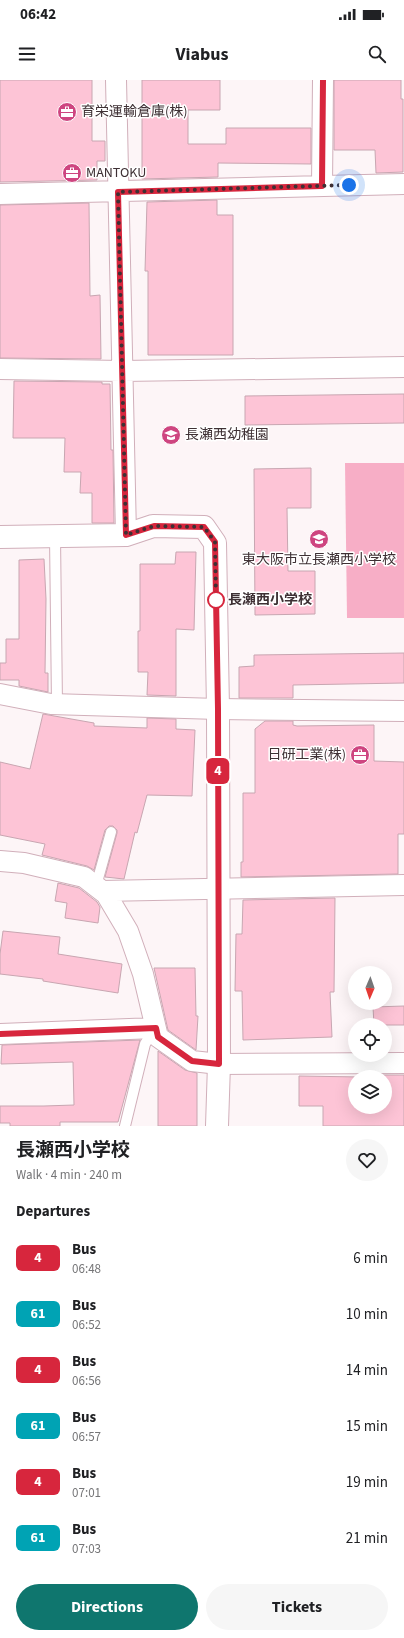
<!DOCTYPE html>
<meta charset="utf-8">
<style>
body{margin:0;font-family:"Source Sans 3","Noto Sans JP",sans-serif;background:#f6f6f6;color:#202124;height:100vh;display:flex;flex-direction:column;font-size:15px;white-space:nowrap}
*{box-sizing:border-box;margin:0}
p{font-size:13px;color:#757577}
.icon{flex:none;width:22px;height:22px;fill:none;stroke:currentColor;stroke-width:2;stroke-linecap:round;stroke-linejoin:round}
.map{position:relative;height:1046px;overflow:hidden}
.drawer{display:flex;flex-direction:column;background:#fff;flex:1}
.drawer>*{flex:none}
.badge{padding:0 8px;border-radius:6px;font-size:14px;line-height:26px}
.needle{width:26px;rotate:182deg}
.tools{position:absolute;left:348px;top:886px;display:grid;gap:8px}
.tools a{display:grid;place-items:center;width:44px;height:44px;border-radius:50%;background:#fff;box-shadow:0 4px 16px #0002;font-size:20px}
.you{position:absolute;width:20px;height:20px;margin:-10px;border:3px solid #fff;border-radius:50%;background:#1a73e8;box-shadow:0 0 0 6px #1a73e833}
.map>.badge{position:absolute;translate:-50% -50%;box-shadow:0 0 0 2px #fff}
h2{padding:0 16px;font-size:15px;line-height:36px}
.round{display:grid;place-items:center;flex:none;width:42px;height:42px;border-radius:21px;background:#f6f6f6}
.head{display:flex;align-items:center;justify-content:space-between;height:68px;padding:0 16px}
h1{font-size:19px;font-weight:700;line-height:30px}
.primary-button{display:flex;gap:8px;margin-top:auto;padding:8px 16px}
.primary-button a{flex:1;height:46px;border-radius:24px;background:#0f766e;color:#fff;font-size:16px;font-weight:700;line-height:46px;text-align:center}
.primary-button a+a{background:#f6f6f6;color:#202124}
ul{padding:0;list-style:none}
li{display:flex;align-items:center;gap:12px;height:56px;padding:0 16px}
li div{flex:1}
li b{display:block;font-size:15px}
li em{font-style:normal}
li .badge{min-width:44px;font-weight:700;text-align:center}
.status{display:flex;justify-content:space-between;align-items:center;height:28px;padding:0 20px;background:#fff;direction:ltr}
.status svg{height:11px;fill:currentColor}
header{display:flex;justify-content:space-between;align-items:center;height:52px;padding:0 16px;background:#fff;font-size:18px;font-weight:700}
.map>svg:first-child{display:block}
.green{fill:#f7aec6}
.building{fill:#fdc4d6;stroke:#c8a6b1;fill-rule:evenodd}
.lines{fill:none;stroke-linecap:round;stroke-linejoin:round}
.service-casing{stroke:#d1afba;stroke-width:12}
.minor-casing{stroke:#d1afba;stroke-width:22}
.tertiary-casing{stroke:#d1afba;stroke-width:24}
.service{stroke:#fff;stroke-width:10}
.minor{stroke:#fff;stroke-width:20}
.tertiary{stroke:#fff;stroke-width:22}
.line-casing{stroke:#fff;stroke-width:9}
.line{stroke:#d7263d;stroke-width:6}
.walk{stroke:#3e3034;stroke-width:4;stroke-dasharray:0 7.2}
.stop-dot{fill:#fff;stroke:#d7263d;stroke-width:2}
.labels{text-anchor:middle;dominant-baseline:central;stroke-width:3;stroke-linejoin:round;paint-order:stroke}
.poi-label{font-size:14px;fill:#3e3034;stroke:#fff;text-anchor:start}
.stop-label{font-size:14px;font-weight:bold;fill:#3e3034;stroke:#fff;text-anchor:start}
</style>
<div class="status"><b>06:42</b><svg viewBox="0 0 49 12"><path d="M0 12V9h3v3zM5 12V6h3v6zM10 12V3h3v9zM15 12V0h3v12zM26 1h20v11H26zM47 4h2v5h-2z"/></svg></div>
<header><svg class="icon" aria-label="menu" viewBox="0 0 24 24"><path d="M4 6h16M4 12h16M4 18h16"/></svg>Viabus<svg class="icon" aria-label="search" viewBox="0 0 24 24"><circle cx="10" cy="10" r="6"/><path d="M15 15l6 6"/></svg></header>
<div class="map">
<svg width="404" height="1046" viewBox="0 0 404 1046">
<rect width="100%" height="100%" fill="#fdf5f7"/>
<path class="green" d="M345 383H404V538H347Z"/>
<path class="building" d="M0 0H92V61H105V81H97V100L0 102Z
M142 0H220V30H188V64H226V48H311V84L218 83V97L142 99Z
M334 0H401V19H403V92L376 93 375 70H334Z
M217 120V135H233V275H148V191H145L147 122Z
M89 123 90 216 100 215 101 279 0 278V125Z
M14 301 102 302V304H110L111 370H113L114 443H92V413H80L81 392H64L65 358H13Z
M404 314V343L245 345V316Z
M311 388V428H287L288 491H315V534L255 535 254 389Z
M176 472H196L194 550 176 549V616L147 615 148 592H138V551H140V484H175Z
M44 479 46 519 45 593H48V612L19 606V600H0V583H6V559H19V480Z
M404 573V603L293 605V618H239V587L254 586V575Z
M43 634 94 643V646L147 648V638L176 639V649L195 650 192 716 147 715 137 753 135 752 124 799 105 797 117 753V750L113 746H109L105 750 94 790 87 786 42 775 45 764 0 755V682L30 689Z
M265 641H293V645L297 646 374 645V681L404 682V754H398V794L241 797V782H243V713H255V649Z
M58 803 79 808 97 822 100 827 98 843 65 838 67 823 55 821Z
M335 818 334 912H330L332 957 243 960 242 911H235L236 854H242L243 820Z
M3 851 60 857 58 874 122 884 118 913 43 901V899L0 894V874Z
M154 888H195L196 936H198L196 970 168 950Z
M404 926V945H374L373 927Z
M140 960 118 1042H60V1046H10V1043H0V1026H44L74 1025 73 982 1 984 2 965Z
M158 971 185 990 197 993V1046H158Z
M361 995H404V1046H323V1026H299V996L361 997ZM355 997H385V1027H355Z"/>
<g class="lines">
<g class="service-casing">
<path id="service" d="M55 456 57 625
M96 806 111 752
M125 1046 145 964 155 948"/>
</g>
<g class="minor-casing">
<path id="minor" d="M116 0 126 455
M322 106 323 0
M0 114 404 104
M0 289 122 291 404 287
M0 614 51 624 218 629 404 631
M0 781 24 783 84 797 106 814 128 851 143 894 158 957 192 981 219 984 404 983
M102 811 404 805
M0 954 155 948"/>
</g>
<g class="tertiary-casing">
<path id="tertiary" d="M0 457 126 455 153 446 204 447 215 463 218 629 219 984 217 1046"/>
</g>
<use href="#service" class="service"/>
<use href="#minor" class="minor"/>
<use href="#tertiary" class="tertiary"/>
</g>
<g class="lines">
<g class="line-casing">
<path id="line" d="M0 954 156 948 158 957 192 981 219 984 218 629 215 462 204 447 154 446 126 455 118 112 322 106 323 0"/>
</g>
<use href="#line" class="line"/>
<path class="walk" d="M216 520 215 462 204 447 154 446 126 455 118 112 349 105"/>
</g>
<defs>
<g id="office-disc" transform="scale(1)"><circle r="9.5" fill="#ce4580" stroke="#fff"/><path d="M-6-3h4V-5.5h4V-3h4V5H-6ZM-1-4.5V-3h2v-1.5ZM-6 0V1H6V0Z" fill="#fff"/></g>
<g id="school-disc" transform="scale(1)"><circle r="9.5" fill="#ce4580" stroke="#fff"/><path d="M0-5L7-2L0 1L-7-2ZM-4 1L0 2.5L4 1V4Q0 6-4 4Z" fill="#fff"/></g>
</defs>
<g fill-rule="evenodd">
<use href="#office-disc" x="67" y="32"/>
<use href="#office-disc" x="72" y="93"/>
<use href="#school-disc" x="171" y="355"/>
<use href="#school-disc" x="319" y="459"/>
<use href="#office-disc" x="360" y="675"/>
</g>
<circle class="stop-dot" cx="216" cy="520" r="8"/>
<g class="labels">
<g class="poi-label">
<text x="81" y="32">育栄運輸倉庫(株)</text>
<text x="86" y="93">MANTOKU</text>
<text x="185" y="355">長瀬西幼稚園</text>
<text x="319" y="480" text-anchor="middle">東大阪市立長瀬西小学校</text>
<text x="346" y="675" text-anchor="end">日研工業(株)</text>
</g>
<g class="stop-label">
<text x="228" y="520">長瀬西小学校</text>
</g>
</g>
</svg>
<div class="tools">
<a><svg class="needle" viewBox="-14 -14 28 28"><path d="M0-13l5 13h-10z" fill="#e53935"/><path d="M0 13l5-13h-10z" fill="#757577"/></svg></a>
<a><svg class="icon" aria-label="locate" viewBox="0 0 24 24"><circle cx="12" cy="12" r="6"/><path d="M12 2v4M12 18v4M2 12h4M18 12h4"/></svg></a>
<a><svg class="icon" aria-label="layers" viewBox="0 0 24 24"><path d="M12 4l9 5-9 5-9-5zM3 14l9 5 9-5"/></svg></a>
</div>
<div class="you" style="left:349px;top:105px"></div>
<b class="badge" style="left:218px;top:691px;background:#d7263d;color:#fff">4</b>
</div>
<section class="drawer">
<div class="head"><div><h1>長瀬西小学校</h1><p>Walk · 4 min · 240 m</p></div><a class="round"><svg class="icon" aria-label="heart" viewBox="0 0 24 24"><path d="M12 20l-8-8c-3-5 5-10 8-4 3-6 11-1 8 4z"/></svg></a></div>
<h2>Departures</h2>
<ul>
<li><span class="badge" style="background:#d7263d;color:#fff">4</span><div><b>Bus</b><p>06:48</p></div><em>6 min</em></li>
<li><span class="badge" style="background:#00a3b4;color:#fff">61</span><div><b>Bus</b><p>06:52</p></div><em>10 min</em></li>
<li><span class="badge" style="background:#d7263d;color:#fff">4</span><div><b>Bus</b><p>06:56</p></div><em>14 min</em></li>
<li><span class="badge" style="background:#00a3b4;color:#fff">61</span><div><b>Bus</b><p>06:57</p></div><em>15 min</em></li>
<li><span class="badge" style="background:#d7263d;color:#fff">4</span><div><b>Bus</b><p>07:01</p></div><em>19 min</em></li>
<li><span class="badge" style="background:#00a3b4;color:#fff">61</span><div><b>Bus</b><p>07:03</p></div><em>21 min</em></li>
</ul>
<div class="primary-button"><a>Directions</a><a>Tickets</a></div>
</section>
